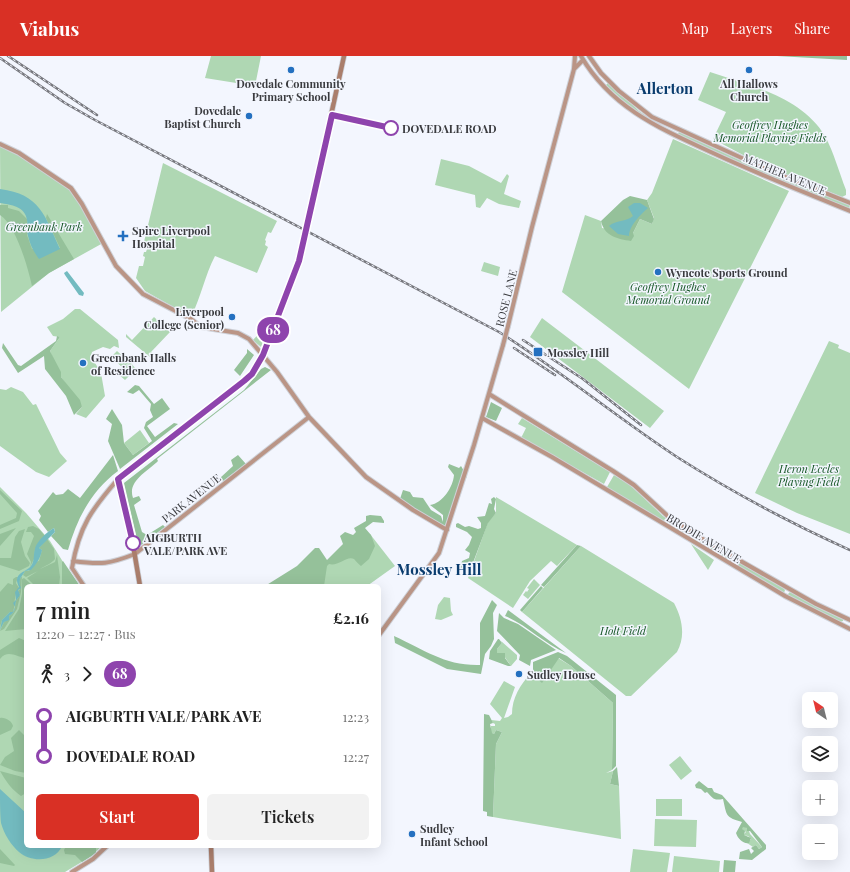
<!DOCTYPE html>
<meta charset="utf-8">
<style>
body{margin:0;font-family:"Playfair Display",serif;background:#f2f2f2;color:#222;height:100vh;display:flex;flex-direction:column;font-size:15px;white-space:nowrap}
*{box-sizing:border-box;margin:0}
p{font-size:13px;color:#767676}
.icon{flex:none;width:22px;height:22px;fill:none;stroke:currentColor;stroke-width:2;stroke-linecap:round;stroke-linejoin:round}
.map{position:relative;flex:1;overflow:hidden}
.sheet{position:absolute;left:24px;top:528px;width:357px;height:264px;display:flex;flex-direction:column;background:#fff;border-radius:6px;box-shadow:0 4px 16px #0002}
.sheet>*{flex:none}
.badge{padding:0 8px;border-radius:13px;font-size:14px;line-height:26px}
.needle{width:26px;rotate:325deg}
.tools{position:absolute;left:802px;top:636px;display:grid;gap:8px}
.tools a{display:grid;place-items:center;width:36px;height:36px;border-radius:6px;background:#fff;box-shadow:0 4px 16px #0002;font-size:20px}
.map>.badge{position:absolute;translate:-50% -50%;box-shadow:0 0 0 2px #fff}
.legs{display:flex;align-items:center;gap:6px;height:44px;padding:0 12px;font-size:13px}
.legs p{margin-inline-start:auto}
.summary{display:flex;align-items:center;justify-content:space-between;height:68px;padding:0 12px}
h1{font-size:22px;font-weight:600;line-height:30px}
.button{display:flex;gap:8px;margin-top:auto;padding:8px 12px}
.button a{flex:1;height:46px;border-radius:6px;background:#d93025;color:#fff;font-size:16px;font-weight:600;line-height:46px;text-align:center}
.button a+a{background:#f2f2f2;color:#222}
ul{padding:0 12px;list-style:none}
li{display:flex;align-items:center;gap:14px;height:40px;font-size:15px}
li i{display:grid;place-items:center;width:6px;height:100%;margin:0 5px;background:currentColor}
li i::after{content:'';width:10px;height:10px;margin:-5px;border:3px solid;border-radius:50%;background:#fff}
li p{margin-inline-start:auto}
li:first-child i{background:linear-gradient(#0000 50%,currentColor 0)}
li:last-child i{background:linear-gradient(currentColor 50%,#0000 0)}
header{display:flex;align-items:center;gap:24px;box-sizing:border-box;height:56px;padding:0 20px;background:#d93025;color:#fff}
header strong{font-size:19px}
nav{display:flex;gap:22px;margin-inline-start:auto;font-size:14px}
.map>svg:first-child{display:block}
.green{fill:#afd7b3}
.forest{fill:#95c19a}
.water{fill:#73bbc0}
.lines{fill:none;stroke-linecap:round;stroke-linejoin:round}
.secondary-casing{stroke:#ced1d8;stroke-width:6}
.primary-casing{stroke:#ced1d8;stroke-width:6}
.secondary{stroke:#ba9586;stroke-width:4}
.primary{stroke:#aa7e6c;stroke-width:4.5}
.rail-casing{stroke:#77787e;stroke-width:2.5}
.rail{stroke:#f3f6fe;stroke-width:1;stroke-dasharray:3;stroke-linecap:butt}
.secondary-bridge-casing{stroke:#ced1d8;stroke-width:6;stroke-linecap:butt}
.secondary-bridge{stroke:#ba9586;stroke-width:4}
.line-1-casing{stroke:#fff;stroke-width:9}
.line-1{stroke:#8e44ad;stroke-width:6}
.poi-dot{fill:#2470c0;stroke:#f3f6fe;stroke-width:1.5}
.stop-1-dot{fill:#fff;stroke:#8e44ad;stroke-width:2}
.labels{text-anchor:middle;dominant-baseline:central;stroke-width:3;stroke-linejoin:round;paint-order:stroke}
.poi-label{font-size:11px;font-weight:bold;fill:#3a3b3f;stroke:#f3f6fe;text-anchor:start}
.park-label{font-size:11px;font-style:italic;fill:#155625;stroke:#f3f6fe}
.stop-label{font-size:11px;font-weight:bold;fill:#3a3b3f;stroke:#f3f6fe;text-anchor:start}
.street-label{font-size:11px;fill:#3a3b3f;stroke:#f3f6fe}
.district-label{font-size:15px;font-weight:bold;fill:#0a3c6e;stroke:#f3f6fe}
</style>
<header>
<strong>Viabus</strong>
<nav><a>Map</a><a>Layers</a><a>Share</a></nav>
</header>
<div class="map">
<svg width="850" height="816" viewBox="0 0 850 816">
<rect width="100%" height="100%" fill="#f3f6fe"/>
<path class="green" d="M211 0H261L255 30 205 22Z
M710 16C750 30 801 40 825 80 834 97 839 116 846 134V139L842 141 758 107 713 83 726 56 698 44Z
M609 26 639 55 659 69 630 51 606 29Z
M679 76 750 109 850 149 849 153C791 130 733 107 678 78Z
M673 83 789 135 689 333 562 236 585 159 601 165 602 172 633 177 640 163 652 168 654 162 647 144 652 137Z
M0 88 19 97 71 132 103 187 49 217 1 256Z
M441 103 469 110 501 127 507 118 509 120 504 138 521 145 519 152 499 148 487 142 480 152 476 151 475 139 435 129Z
M163 107 277 165 271 177 268 176 265 184 266 185 265 189 268 191 257 217 215 200C205 219 201 241 191 261L145 235 136 222 139 210H143L145 201 143 200 144 196H146L148 190H143Z
M484 206 500 211 498 220 481 215Z
M75 253H80L118 284 119 292 114 290 110 293 103 291 92 296 91 300 101 317 105 340 86 362 76 358 82 351 61 321 50 295 60 281 53 280 47 271 63 263Z
M154 261 170 276 151 296 154 299 151 302 126 281V278L132 284Z
M542 262 664 355 650 372 530 281Z
M271 264 261 291 253 284Z
M829 285 839 289 838 292 850 297V478L797 457 755 437Z
M117 295 129 306 123 312 111 301Z
M130 306 136 313 125 324 118 318Z
M11 331 23 336 33 349 36 348 60 397 67 405 49 421 36 416 0 390V333L6 334Z
M522 362 610 416 604 428 521 382 526 372 518 368Z
M140 374 149 387 133 399 124 387Z
M614 419 630 429 663 460 684 474V477L607 431Z
M0 431 26 457 50 485 78 530H26V790H102L90 801 65 816H0Z
M496 441 577 489 557 510 551 505 530 525 513 552 468 522 488 466 496 457Z
M370 478 395 510 367 530H321L323 509Z
M691 478 732 502V504L730 505 689 481Z
M691 488 714 504 708 514Z
M581 490 674 547C682 562 686 580 677 596L631 640H626L522 556Z
M736 505 783 532 785 534 784 537 735 508Z
M534 523 540 529 528 543 523 539 526 535 527 536 529 533 527 532Z
M790 536 843 563V565L840 566 789 540 788 538Z
M444 541 450 542 451 555 453 559 441 564 435 563 438 549Z
M501 585 517 599V603L511 610 504 600 497 597V593L502 587Z
M558 602 571 610 613 647 612 714 606 717 613 715 610 728 619 730 621 783 493 761 496 688 502 676 496 674 494 678 491 677V670H495V668L493 667 491 664 500 665 502 662 490 648 504 625 515 631 504 662 508 661 512 658C512 642 520 629 531 617L542 626Z
M680 700 692 715 681 724 669 709Z
M656 743H682V760H656Z
M655 763 697 764 696 791 654 790Z
M743 770 748 772 750 778 762 791 759 793 756 789 753 791 747 787 751 783 748 780 743 779 746 776 741 773Z
M633 793 670 797 667 816H630Z
M674 800 720 805 719 816H672Z"/>
<path class="forest" d="M777 0H847V4Z
M630 140 647 144 654 163 652 168 640 163 633 177 634 180 631 185C618 183 604 180 601 165L623 144Z
M0 149H8V152L19 155 27 163V179L32 193 60 192 46 162 47 158 74 203 49 217 32 230C28 212 16 169 0 159Z
M57 280 60 281 50 295 61 316V321L80 344 82 351 74 359 66 340 45 313 44 300 18 317 2 292 3 287 18 309 21 310 56 285Z
M247 293 254 299 240 320 234 314 247 297Z
M265 311 271 314 157 403 158 405C148 415 127 425 133 442L139 440 141 444 134 449 142 476 147 479 163 469 165 471 141 489 138 487 124 427 244 334 261 313Z
M135 329 139 330 154 348 162 342 170 353 147 370 155 381 174 367 178 368 120 413 108 385 112 368 106 363 112 353 122 369 124 387 133 399 152 385 144 372 146 366 153 361 150 354 151 348 139 334 133 338 127 336Z
M491 346 502 352 496 365 486 361Z
M113 399 118 415C92 434 77 462 68 494L63 493 51 480 55 476 54 472 48 476 39 464 41 460 38 455 53 436 56 439 63 438 68 433 80 442Z
M238 399 246 408 223 425 220 422 233 410 231 404Z
M449 408 459 412 461 410 467 420 445 470 446 472 400 443 403 434 410 436 413 441 423 442 431 454 441 460 443 466V459L430 449C443 447 453 431 454 419L448 411Z
M0 434 22 455 19 465 0 473V469L16 462 17 457 0 438Z
M494 441 496 443 494 453 496 457 488 467 468 520 460 513 462 505 469 502 470 497 465 494 469 489 472 481 467 476 456 471V468L458 467 465 471 469 470 478 473 481 472V467L477 461 485 460 489 447 492 448 491 443Z
M370 459 381 460 384 465V467L373 466 365 472 371 479 375 490 369 503 361 510C358 508 356 505 354 503 347 499 338 511 329 508L327 510 324 530H265L297 510 315 492H319L327 504 343 488 340 480 345 476 353 479 356 476 354 472 366 465V460Z
M33 470 39 473 45 480 35 493 34 503 30 511 31 506 27 498 34 480 31 476H26L28 471Z
M16 472 0 490V478Z
M25 473 21 486 25 500 30 507 29 510 19 515 0 509V502H11L15 481 19 475Z
M47 483 54 493 55 503C52 507 45 510 40 513L55 506 57 499 60 521 59 530H35L27 522 38 515 26 521 23 519 25 515H29L35 506 39 505 42 494 39 492Z
M577 489 581 490 544 531 541 529Z
M63 505 80 530H62V506Z
M22 520 21 536 17 553 4 573 0 575 4 566 9 563V560C17 555 14 552 16 545 17 543 19 541 20 539L18 535 20 533 19 524Z
M16 521H18L16 527 19 532C13 539 16 547 13 556H10L2 564 0 571V536L8 527 13 529V523Z
M24 522 33 530H26V573L5 575 19 553 22 538V523Z
M541 530 543 532 522 556 520 554Z
M492 544 497 549 493 557 494 583 491 590 485 598 481 618 447 613 395 587 394 580C425 594 445 610 480 609V567Z
M508 554 566 597C544 588 527 569 505 560Z
M499 557 504 562 518 568 556 594 531 604 530 610 519 604 520 599 497 575Z
M19 582 26 585V602C16 601 8 593 0 603V594Z
M498 583H499L502 587 497 593V597H505V602L511 610H508L489 603 490 595Z
M558 596 567 600 616 639V710L612 714 613 647 571 610 559 602 542 627 531 617 533 616V606Z
M484 658 489 659 493 667 490 668 492 677 494 678 496 674 502 676 496 688 493 761 487 760V756L483 755Z
M0 662C5 661 12 665 13 670L11 674 0 679Z
M19 674 26 681V717L15 715 0 709 5 701 14 695 11 682Z
M617 711 619 730 610 728 613 715Z
M0 715 26 722V737L21 740C11 733 6 725 0 715Z
M699 725 708 732H712L714 736 722 739 766 789V793L752 804 739 803 740 796 749 793 751 798 754 795 751 792 756 789 759 793 762 791 750 775H747V772L743 771 742 773 745 775 744 779 751 782 749 787C743 788 738 783 736 777L742 766C725 761 727 760 723 743 713 745 713 742 707 736L705 737 701 733 696 732 695 729Z
M66 790H96V797L82 806 75 799 65 798 64 794Z
M0 793 15 809 14 810 0 807Z
M724 804 736 805 735 816H723Z"/>
<path class="water" d="M0 133C40 138 45 160 60 193L39 203C34 196 30 189 28 180 26 175 28 170 27 164 25 150 11 149 0 147Z
M634 147H640L648 152C641 158 629 170 629 180L618 178 609 170C616 164 626 166 633 160L628 151Z
M67 215 84 237 83 240 79 239 65 219 64 217Z
M54 472 55 476 39 492 42 494C40 503 37 507 31 514L25 515C22 521 17 523 21 532L18 534 20 539C19 541 17 543 16 545 14 552 17 555 9 560V564L4 566 0 574 2 564 10 556H13L15 551 13 547 16 544 15 536 19 531C12 517 25 517 31 510 35 505 33 499 35 493 36 486 48 475 54 472Z
M0 733 26 757V790H62C55 806 32 807 19 796 11 789 4 778 1 767 0 758 0 743 0 733Z"/>
<g class="lines">
<g class="secondary-casing">
<path id="secondary" d="M581 0C611 52 661 73 713 97 758 118 804 136 850 155
M589 0 601 17 619 35 652 61 768 114 850 147
M574 13 583 4
M0 88 19 97 71 132 82 148 116 210 143 238 191 263 201 271 238 277 249 283 277 316 309 361 366 421 413 454 447 474
M508 270 532 171 574 13 575 0
M489 338 613 415 634 429 672 464 709 487 816 548 850 564
M482 362 552 401 785 540 850 573
M73 505C102 509 109 508 135 498L309 361
M84 530 72 512C79 470 92 453 118 423
M379 579 439 497 474 389 503 289
M72 816 93 803 107 790"/>
</g>
<g class="primary-casing">
<path id="primary" d="M140 530 129 465 118 423 244 325 252 318 263 299 299 205 344 0
M211 790 212 816"/>
</g>
<use href="#secondary" class="secondary"/>
<use href="#primary" class="primary"/>
<g class="rail-casing">
<path id="rail" d="M8 0 97 59
M0 2 65 47 95 64 499 276C561 315 616 361 677 401 732 436 790 467 850 494
M523 284 583 323 641 369
M514 292 555 319"/>
</g>
<use href="#rail" class="rail"/>
<g class="secondary-bridge-casing">
<path id="secondary-bridge" d="M503 289 508 270"/>
</g>
<use href="#secondary-bridge" class="secondary-bridge"/>
</g>
<g class="lines">
<g class="line-1-casing">
<path id="line-1" d="M133 487 118 423 244 325 252 318 263 299 299 205 332 59 391 72"/>
</g>
<use href="#line-1" class="line-1"/>
</g>
<g class="poi-dot">
<circle cx="291" cy="14" r="4"/>
<circle cx="749" cy="14" r="4"/>
<circle cx="249" cy="60" r="4"/>
<path d="M121 174h4v4h4v4h-4v4h-4v-4h-4v-4h4z"/>
<circle cx="658" cy="216" r="4"/>
<circle cx="232" cy="261" r="4"/>
<rect x="533" y="291" width="10" height="10" rx="2"/>
<circle cx="83" cy="307" r="4"/>
<circle cx="519" cy="618" r="4"/>
<circle cx="412" cy="778" r="4"/>
</g>
<g class="stop-1-dot">
<circle cx="391" cy="72" r="7"/>
<circle cx="133" cy="487" r="7"/>
</g>
<g class="labels">
<g class="poi-label">
<text x="291" y="27" text-anchor="middle">Dovedale Community<tspan x="291" dy="13">Primary School</tspan></text>
<text x="749" y="27" text-anchor="middle">All Hallows<tspan x="749" dy="13">Church</tspan></text>
<text x="241" y="54" text-anchor="end">Dovedale<tspan x="241" dy="13">Baptist Church</tspan></text>
<text x="132" y="174">Spire Liverpool<tspan x="132" dy="13">Hospital</tspan></text>
<text x="666" y="216">Wyncote Sports Ground</text>
<text x="224" y="255" text-anchor="end">Liverpool<tspan x="224" dy="13">College (Senior)</tspan></text>
<text x="547" y="296">Mossley Hill</text>
<text x="91" y="301">Greenbank Halls<tspan x="91" dy="13">of Residence</tspan></text>
<text x="527" y="618">Sudley House</text>
<text x="420" y="772">Sudley<tspan x="420" dy="13">Infant School</tspan></text>
</g>
<g class="park-label">
<text x="770" y="68">Geoffrey Hughes<tspan x="770" dy="13">Memorial Playing Fields</tspan></text>
<text x="44" y="170">Greenbank Park</text>
<text x="668" y="230">Geoffrey Hughes<tspan x="668" dy="13">Memorial Ground</tspan></text>
<text x="809" y="412">Heron Eccles<tspan x="809" dy="13">Playing Field</tspan></text>
<text x="623" y="574">Holt Field</text>
</g>
<g class="stop-label">
<text x="402" y="72">DOVEDALE ROAD</text>
<text x="144" y="481">AIGBURTH<tspan x="144" dy="13">VALE/PARK AVE</tspan></text>
</g>
<g class="street-label">
<text transform="translate(785 118) rotate(23)">MATHER AVENUE</text>
<text transform="translate(506 242) rotate(-76)">ROSE LANE</text>
<text transform="translate(191 442) rotate(-38)">PARK AVENUE</text>
<text transform="translate(704 482) rotate(31)">BRODIE AVENUE</text>
</g>
<g class="district-label">
<text x="665" y="32">Allerton</text>
<text x="439" y="513">Mossley Hill</text>
</g>
</g>
</svg>
<div class="tools">
<a><svg class="needle" viewBox="-14 -14 28 28"><path d="M0-13l5 13h-10z" fill="#e53935"/><path d="M0 13l5-13h-10z" fill="#767676"/></svg></a>
<a><svg class="icon" aria-label="layers" viewBox="0 0 24 24"><path d="M12 4l9 5-9 5-9-5zM3 14l9 5 9-5"/></svg></a>
<a>+</a>
<a>−</a>
</div>
<b class="badge" style="left:273px;top:274px;background:#8e44ad;color:#fff">68</b>
<section class="sheet">
<div class="summary"><div><h1>7 min</h1><p>12:20 – 12:27 · Bus</p></div><b>£2.16</b></div>
<div class="legs"><svg class="icon" aria-label="walk" viewBox="0 0 24 24"><circle cx="13" cy="4" r="2"/><path d="M13 8l-2 6 4 7M11 14l-3 7M7 12l3-4h3l4 4"/></svg>3<svg class="icon" aria-label="forward" viewBox="0 0 24 24"><path d="M9 5l7 7-7 7"/></svg><b class="badge" style="background:#8e44ad;color:#fff">68</b></div>
<ul>
<li><i style="color:#8e44ad"></i><b>AIGBURTH VALE/PARK AVE</b><p>12:23</p></li>
<li><i style="color:#8e44ad"></i><b>DOVEDALE ROAD</b><p>12:27</p></li>
</ul>
<div class="button"><a>Start</a><a>Tickets</a></div>
</section>
</div>
